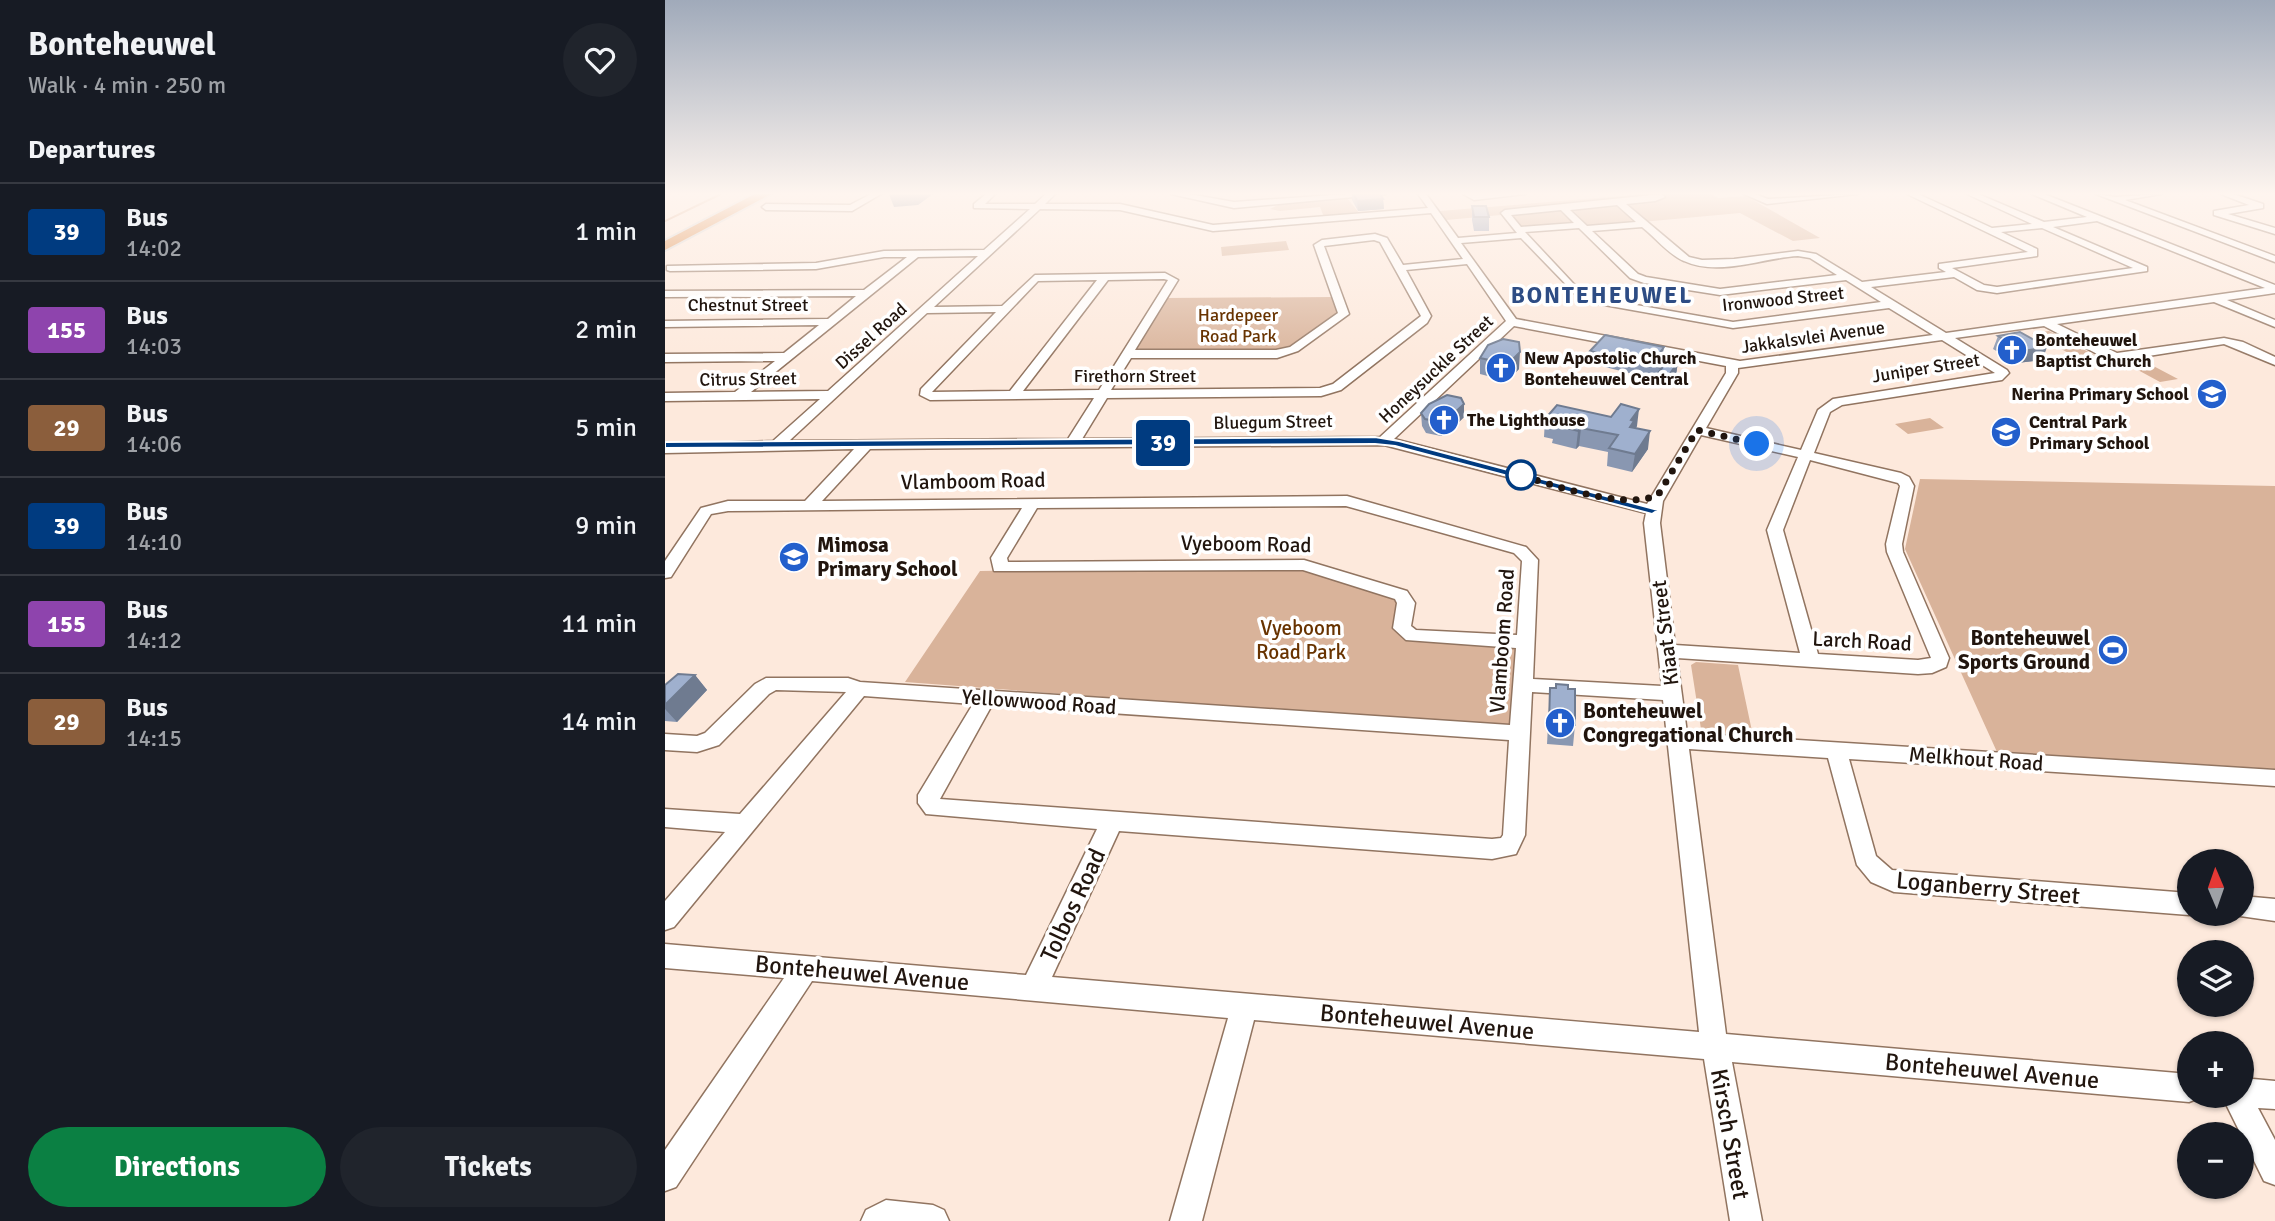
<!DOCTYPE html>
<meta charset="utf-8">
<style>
body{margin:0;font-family:Signika,sans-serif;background:#20242c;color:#f1f3f6;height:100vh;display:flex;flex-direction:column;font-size:26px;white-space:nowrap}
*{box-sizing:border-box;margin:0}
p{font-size:23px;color:#9ea1a6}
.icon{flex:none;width:38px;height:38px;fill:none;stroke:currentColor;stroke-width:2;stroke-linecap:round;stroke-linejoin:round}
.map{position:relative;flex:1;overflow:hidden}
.sheet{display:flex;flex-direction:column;background:#171b24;width:665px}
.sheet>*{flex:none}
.badge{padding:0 14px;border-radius:5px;font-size:24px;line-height:46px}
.needle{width:46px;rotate:358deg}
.fabs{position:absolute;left:1512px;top:849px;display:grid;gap:14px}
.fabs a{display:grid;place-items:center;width:77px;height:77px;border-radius:50%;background:#171b24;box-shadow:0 2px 5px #0004;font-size:35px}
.you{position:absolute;width:35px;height:35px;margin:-18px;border:5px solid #fff;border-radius:50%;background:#1a73e8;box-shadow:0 0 0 10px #1a73e833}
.map>.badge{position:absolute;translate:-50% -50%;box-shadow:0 0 0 4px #fff}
h2{padding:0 28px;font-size:26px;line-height:63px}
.round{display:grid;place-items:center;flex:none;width:74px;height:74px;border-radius:37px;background:#20242c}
.headline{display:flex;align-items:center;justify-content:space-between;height:119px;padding:0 28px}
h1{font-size:33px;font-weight:700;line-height:52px}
.button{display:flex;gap:14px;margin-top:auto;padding:14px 28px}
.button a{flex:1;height:80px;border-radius:42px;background:#0b8043;color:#fff;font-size:28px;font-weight:700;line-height:80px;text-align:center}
.button a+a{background:#20242c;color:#f1f3f6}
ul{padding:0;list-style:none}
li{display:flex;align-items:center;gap:21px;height:98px;padding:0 28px;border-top:2px solid #363941}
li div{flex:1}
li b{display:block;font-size:26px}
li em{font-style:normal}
li .badge{min-width:77px;font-weight:700;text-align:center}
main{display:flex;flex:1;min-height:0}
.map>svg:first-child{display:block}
.green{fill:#d9b39a}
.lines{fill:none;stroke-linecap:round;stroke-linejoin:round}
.stream{stroke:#d59b74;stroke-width:2}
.minor-casing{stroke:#917460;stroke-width:3}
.highway-casing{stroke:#d7d5d4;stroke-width:4}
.minor{fill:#fff;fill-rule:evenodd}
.highway{fill:#d87c32;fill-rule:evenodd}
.wall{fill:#8997b1}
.shaded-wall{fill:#6f7b90}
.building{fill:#9fb0ce;stroke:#6f7b90;stroke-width:2}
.line{fill:#003b80;stroke:#fff;stroke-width:2}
.walk{stroke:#21150e;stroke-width:7;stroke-dasharray:0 12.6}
.stop-dot{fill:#fff;stroke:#003b80;stroke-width:3.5}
.labels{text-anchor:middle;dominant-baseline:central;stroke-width:7;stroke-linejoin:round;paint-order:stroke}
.far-street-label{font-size:18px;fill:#21150e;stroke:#fff}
.far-park-label{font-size:18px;fill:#683300;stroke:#fff}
.far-poi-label{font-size:18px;font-weight:bold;fill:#21150e;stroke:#fff;text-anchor:start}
.street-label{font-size:21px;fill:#21150e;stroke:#fff}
.poi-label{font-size:21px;font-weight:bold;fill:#21150e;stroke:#fff;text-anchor:start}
.park-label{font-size:21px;fill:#683300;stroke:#fff}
.far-district-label{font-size:23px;font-weight:bold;letter-spacing:2px;fill:#2d4c84;stroke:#fff}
.near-street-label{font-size:24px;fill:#21150e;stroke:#fff}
</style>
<main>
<section class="sheet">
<div class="headline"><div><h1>Bonteheuwel</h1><p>Walk · 4 min · 250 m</p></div><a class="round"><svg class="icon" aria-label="heart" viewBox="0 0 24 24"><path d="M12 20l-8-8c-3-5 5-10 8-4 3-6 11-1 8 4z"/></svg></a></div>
<h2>Departures</h2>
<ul>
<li><span class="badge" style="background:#003b80;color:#fff">39</span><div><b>Bus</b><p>14:02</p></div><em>1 min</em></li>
<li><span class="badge" style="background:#8e44ad;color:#fff">155</span><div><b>Bus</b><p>14:03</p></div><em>2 min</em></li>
<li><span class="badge" style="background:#8b5e3c;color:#fff">29</span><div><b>Bus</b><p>14:06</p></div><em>5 min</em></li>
<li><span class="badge" style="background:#003b80;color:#fff">39</span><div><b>Bus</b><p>14:10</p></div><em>9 min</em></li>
<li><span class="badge" style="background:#8e44ad;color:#fff">155</span><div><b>Bus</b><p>14:12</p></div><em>11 min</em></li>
<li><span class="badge" style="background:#8b5e3c;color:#fff">29</span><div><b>Bus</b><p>14:15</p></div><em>14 min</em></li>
</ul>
<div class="button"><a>Directions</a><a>Tickets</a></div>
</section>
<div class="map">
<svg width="1610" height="1221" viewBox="0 0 1610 1221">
<rect width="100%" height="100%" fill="#fde9dc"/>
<path class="green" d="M981 194H1047L1053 198 1081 196 1155 238 1128 241 1075 213 855 233 836 215 781 220 775 211Z
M682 198 695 214 659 217 655 207 615 211 605 209 617 203Z
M621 241 624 250 557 256 556 247Z
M670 297 676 312 621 350 471 352 469 348 499 298Z
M1384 331 1446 364 1429 367 1367 333Z
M1477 360 1513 379 1495 382 1460 363Z
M1265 418 1279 428 1243 434 1230 424Z
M1255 479 1610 486V769L1332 752 1240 549Z
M643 567 734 598 732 631 849 647 851 649 847 723 834 727 240 682 315 571Z
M1031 662 1073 665 1088 736 1048 733 1036 729 1026 665Z"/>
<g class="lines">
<path class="stream" d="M0 221 56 194"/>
<g class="minor-casing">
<path id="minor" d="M206 194H216L187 211 101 210 97 207 101 204 185 205Z
M321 194H330L320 204H370L381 194H390L380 204H455L548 225 763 208 753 194H761L793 238 852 233 836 213 840 210 997 194 1000 197 990 201 961 204 1024 257 1037 260 1069 259 1133 251 1151 254 1197 282 1281 272 1274 268V264L1363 252 1242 194H1253L1327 228 1367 224 1302 194H1313L1379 222 1422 217 1367 194H1379L1610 285V293L1562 300 1610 320V327L1549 302 1392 324 1452 353 1559 338 1578 342 1610 357V365L1559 344 1452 361 1436 356 1379 326 1290 338 1342 370 1344 373 1337 380 1177 405 1165 412 1149 453 1236 473 1244 477 1249 486 1237 544 1238 552 1284 658 1281 667 1267 673 1253 674 1012 658 1022 733 1610 770V786L1184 759 1211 856 1227 870 1524 893V914H1528L1524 915 1229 892 1206 882 1192 865 1163 758 1024 749 1061 1034 1524 1074V1096H1535L1534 1098 1524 1102 1067 1062 1097 1221H1065L1039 1059 589 1020 537 1221H505L563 1018 147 981 11 1187 0 1191V1150L119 978 0 968V944L361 975 432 829 261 814 253 803V795L308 704 199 696 9 927 0 930V901L60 832 0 827V809L75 814 181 692 111 690 104 694 54 745 32 752 0 750V734L32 736 40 733 90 684 101 678H183L195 682 845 725 851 648 741 640 728 628 732 603 730 599 638 570 329 571 326 558 357 508 63 511 46 514 6 577 0 578V561L36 508 63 501H140L189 449 0 453V445L108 441 155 399 0 401V393L70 392 110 361 0 362V354L119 353 154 325 0 327V321L163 319 191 296 0 297V291L199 290 242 257H219L151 269 5 271 2 270V266L151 263 219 251 319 250 365 209 309 208V204ZM952 205 971 222 922 226 905 210ZM375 209 455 210 548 231 766 213 798 259 738 265 722 238 710 234 657 240 649 245 673 313 625 347 611 350H470L513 280 500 273 370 275 337 306 269 307ZM896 210 909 223 856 227 846 215ZM1432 221 1600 288 1281 333 1206 287 1289 277 1312 290 1332 293 1482 271V267L1388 227ZM977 227C990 237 1004 255 1019 261 1054 277 1097 258 1133 256L1145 258 1172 275 1055 289 981 277 973 274 927 231ZM914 228 965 278 979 283 1055 295 1181 280 1216 302 1068 322 920 296 860 232ZM1377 228 1468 268 1332 287 1319 285 1287 268 1372 256V249L1336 232ZM856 238 917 301 1068 328 1224 308 1268 335 1075 361 851 319 796 243ZM709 240 715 242 756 316 668 384 655 388 446 390 466 358H612L633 351 684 314 659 246ZM313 256 163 391 86 392 253 257ZM802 264 841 321 715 437 417 439 442 398 656 396 676 390 762 323 766 316 741 270ZM499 279 503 280 434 390 358 391 443 280ZM432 280 345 391 267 392 373 281ZM331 312 256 389 255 395 265 400 429 398 403 439 124 441 262 313ZM849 326 1061 366V373L982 504 729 439ZM1277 340 1330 373 1168 399 1153 410 1136 450 1041 428 1073 373V368ZM1036 435 1133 457 1102 530 1135 653 1010 645 995 523 998 501ZM719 445 981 513 979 523 997 686 868 679 873 560 861 547 682 496 157 501 205 449ZM1145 460 1233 483 1235 486 1221 544 1222 552 1266 658 1253 660 1153 654 1118 530ZM681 506 849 553 857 561 852 635 751 630 746 626 750 603 742 591 639 560 343 562 342 558 372 508ZM867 692 998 700 1034 1032 387 977 454 831 827 859 851 854 860 835ZM327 705 844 740 838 835 836 838 827 839 275 799Z
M506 194H524L569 202 682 194H721L569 208Z
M798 194H860L809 200Z
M1079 194H1090L1103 199 1192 194 1102 204Z
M1431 194 1450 197 1496 194 1460 200 1610 256V262Z
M1556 194H1568L1598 204V208L1563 214 1610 228V234L1549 215V211L1584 205Z
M1577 896 1610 899V921L1568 915 1577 914Z
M1577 1078 1610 1081V1109L1593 1108 1610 1140V1185L1599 1181 1557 1096H1577Z
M221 1200 268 1205 279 1210 284 1221H196L201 1210Z"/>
</g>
<g class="highway-casing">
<path id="highway" d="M90 194H106L0 250V241Z"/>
</g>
<use href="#minor" class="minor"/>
<use href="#highway" class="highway"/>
</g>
<path class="wall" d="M687 194H715L718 199 719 209 693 211 687 200Z
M807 206 824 217V231H809L807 220Z
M1333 336 1382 347 1377 360 1352 363 1328 349Z
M823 345 854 369 842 381 815 374V358Z
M925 351 997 359 1013 362 1011 375 1002 388 992 386V380L924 363Z
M756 413 799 417 787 429 776 436 761 433 757 426Z
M946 417 972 426 971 428 983 449 967 472 942 466 943 452 914 446 911 449 887 443 888 439 879 437 880 419Z
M30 675 42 690 12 722 0 721V685Z
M885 688 903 689 910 725 908 746 882 744Z"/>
<path class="shaded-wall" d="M224 194H268L253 205 229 207Z
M718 199 719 209 693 211 692 201Z
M999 347 997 359 991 358Z
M1382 347 1377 360 1352 363 1358 351Z
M855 352 854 369 842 381 843 364Z
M1013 362 1011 375 1002 388 1004 375Z
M799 404V417L787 429 776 436V422Z
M974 409 972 426 968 432 963 445 966 420Z
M916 428 914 446 911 449 913 431Z
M985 431 983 449 967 472 970 454Z
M30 675 42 690 12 722 0 709V705Z"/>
<path class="building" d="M689 194H715L718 199 692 201Z
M807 206H821L824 217H809Z
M1355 332 1382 347 1358 351 1333 336Z
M940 335 999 347 991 358 1013 362 1004 375 993 373 997 368 925 351Z
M838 339 854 342 855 352 843 364 815 358 823 345Z
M782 395 796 398 799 404 787 415 776 422 760 419 756 413 764 404Z
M956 404 974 409 966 420 969 421 965 427 985 431 970 454 944 448 953 435 916 428 913 431 889 425 892 422 880 419 892 405 946 417Z
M13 674 30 675 0 705V685Z
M891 684 903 685V689H910V725L884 724 885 688H891Z"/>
<linearGradient id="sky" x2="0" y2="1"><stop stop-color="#a0aaba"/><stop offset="0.53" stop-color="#fef5ef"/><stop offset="1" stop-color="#fef5ef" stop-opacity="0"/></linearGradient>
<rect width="1610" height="365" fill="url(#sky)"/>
<path class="line" d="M710 437 734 441 993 510 987 514 730 446 710 444 0 448V442Z"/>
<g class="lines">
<path class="walk" d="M856 475 846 473C886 483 954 511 993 495L1032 430 1092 444"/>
</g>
<defs>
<g id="church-disc" transform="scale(1.575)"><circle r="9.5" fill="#235fcc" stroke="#fff"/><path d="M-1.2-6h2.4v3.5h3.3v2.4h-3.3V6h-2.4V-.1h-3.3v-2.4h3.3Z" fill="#fff"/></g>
<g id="school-disc" transform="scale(1.575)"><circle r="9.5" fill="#235fcc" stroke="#fff"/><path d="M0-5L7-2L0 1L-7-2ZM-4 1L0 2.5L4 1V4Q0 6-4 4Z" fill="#fff"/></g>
<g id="stadium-disc" transform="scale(1.575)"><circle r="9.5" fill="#235fcc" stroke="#fff"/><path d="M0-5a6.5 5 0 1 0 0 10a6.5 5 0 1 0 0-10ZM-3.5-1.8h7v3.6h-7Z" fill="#fff"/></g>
</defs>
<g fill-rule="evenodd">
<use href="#church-disc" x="1347" y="350"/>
<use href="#church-disc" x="836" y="368"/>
<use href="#school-disc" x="1547" y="394"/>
<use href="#church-disc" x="779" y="420"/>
<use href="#school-disc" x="1341" y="432"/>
<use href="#school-disc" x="129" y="557"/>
<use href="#stadium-disc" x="1448" y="650"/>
<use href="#church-disc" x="895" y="723"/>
</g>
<circle class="stop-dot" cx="856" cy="475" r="14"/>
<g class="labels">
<g class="far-street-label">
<text transform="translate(1118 299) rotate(-6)">Ironwood Street</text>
<text x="83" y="305">Chestnut Street</text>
<text transform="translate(206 336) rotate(-42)">Dissel Road</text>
<text transform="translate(1148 337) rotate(-8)">Jakkalsvlei Avenue</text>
<text transform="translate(1261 368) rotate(-9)">Juniper Street</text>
<text transform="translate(771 369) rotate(-43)">Honeysuckle Street</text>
<text x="470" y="376">Firethorn Street</text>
<text transform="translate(83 379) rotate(-1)">Citrus Street</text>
<text transform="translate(608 422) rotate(-1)">Bluegum Street</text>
</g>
<g class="far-park-label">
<text x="573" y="315">Hardepeer<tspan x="573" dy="21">Road Park</tspan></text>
</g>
<g class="far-poi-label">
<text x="1370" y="340">Bonteheuwel<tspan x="1370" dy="21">Baptist Church</tspan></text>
<text x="859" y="358">New Apostolic Church<tspan x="859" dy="21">Bonteheuwel Central</tspan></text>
<text x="1524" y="394" text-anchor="end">Nerina Primary School</text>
<text x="802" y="420">The Lighthouse</text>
<text x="1364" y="422">Central Park<tspan x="1364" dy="21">Primary School</tspan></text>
</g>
<g class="street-label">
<text transform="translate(308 481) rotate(-1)">Vlamboom Road</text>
<text transform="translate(581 544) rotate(1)">Vyeboom Road</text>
<text transform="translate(1000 633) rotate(-97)">Kiaat Street</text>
<text transform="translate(837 641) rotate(-86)">Vlamboom Road</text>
<text transform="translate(1197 641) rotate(3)">Larch Road</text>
<text transform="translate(374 702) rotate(4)">Yellowwood Road</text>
<text transform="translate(1311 759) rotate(4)">Melkhout Road</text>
</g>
<g class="poi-label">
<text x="152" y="545">Mimosa<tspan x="152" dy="24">Primary School</tspan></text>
<text x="1425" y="638" text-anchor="end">Bonteheuwel<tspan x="1425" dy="24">Sports Ground</tspan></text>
<text x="918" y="711">Bonteheuwel<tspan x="918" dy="24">Congregational Church</tspan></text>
</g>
<g class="park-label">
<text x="636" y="628">Vyeboom<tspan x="636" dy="24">Road Park</tspan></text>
</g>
<g class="far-district-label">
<text x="937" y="295">BONTEHEUWEL</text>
</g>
<g class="near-street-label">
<text transform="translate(1323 888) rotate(5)">Loganberry Street</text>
<text transform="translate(408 905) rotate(-65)">Tolbos Road</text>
<text transform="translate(197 973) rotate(5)">Bonteheuwel Avenue</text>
<text transform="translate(762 1022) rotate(5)">Bonteheuwel Avenue</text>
<text transform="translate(1327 1071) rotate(5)">Bonteheuwel Avenue</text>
<text transform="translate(1065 1134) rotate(80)">Kirsch Street</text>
</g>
</g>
</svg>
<div class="fabs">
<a><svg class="needle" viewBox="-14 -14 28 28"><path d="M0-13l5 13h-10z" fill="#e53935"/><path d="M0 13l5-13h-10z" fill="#9ea1a6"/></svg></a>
<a><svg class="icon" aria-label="layers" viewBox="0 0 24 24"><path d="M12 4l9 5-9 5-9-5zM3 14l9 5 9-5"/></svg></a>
<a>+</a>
<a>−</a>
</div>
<div class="you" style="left:1092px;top:444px"></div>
<b class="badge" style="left:498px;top:443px;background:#003b80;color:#fff">39</b>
</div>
</main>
